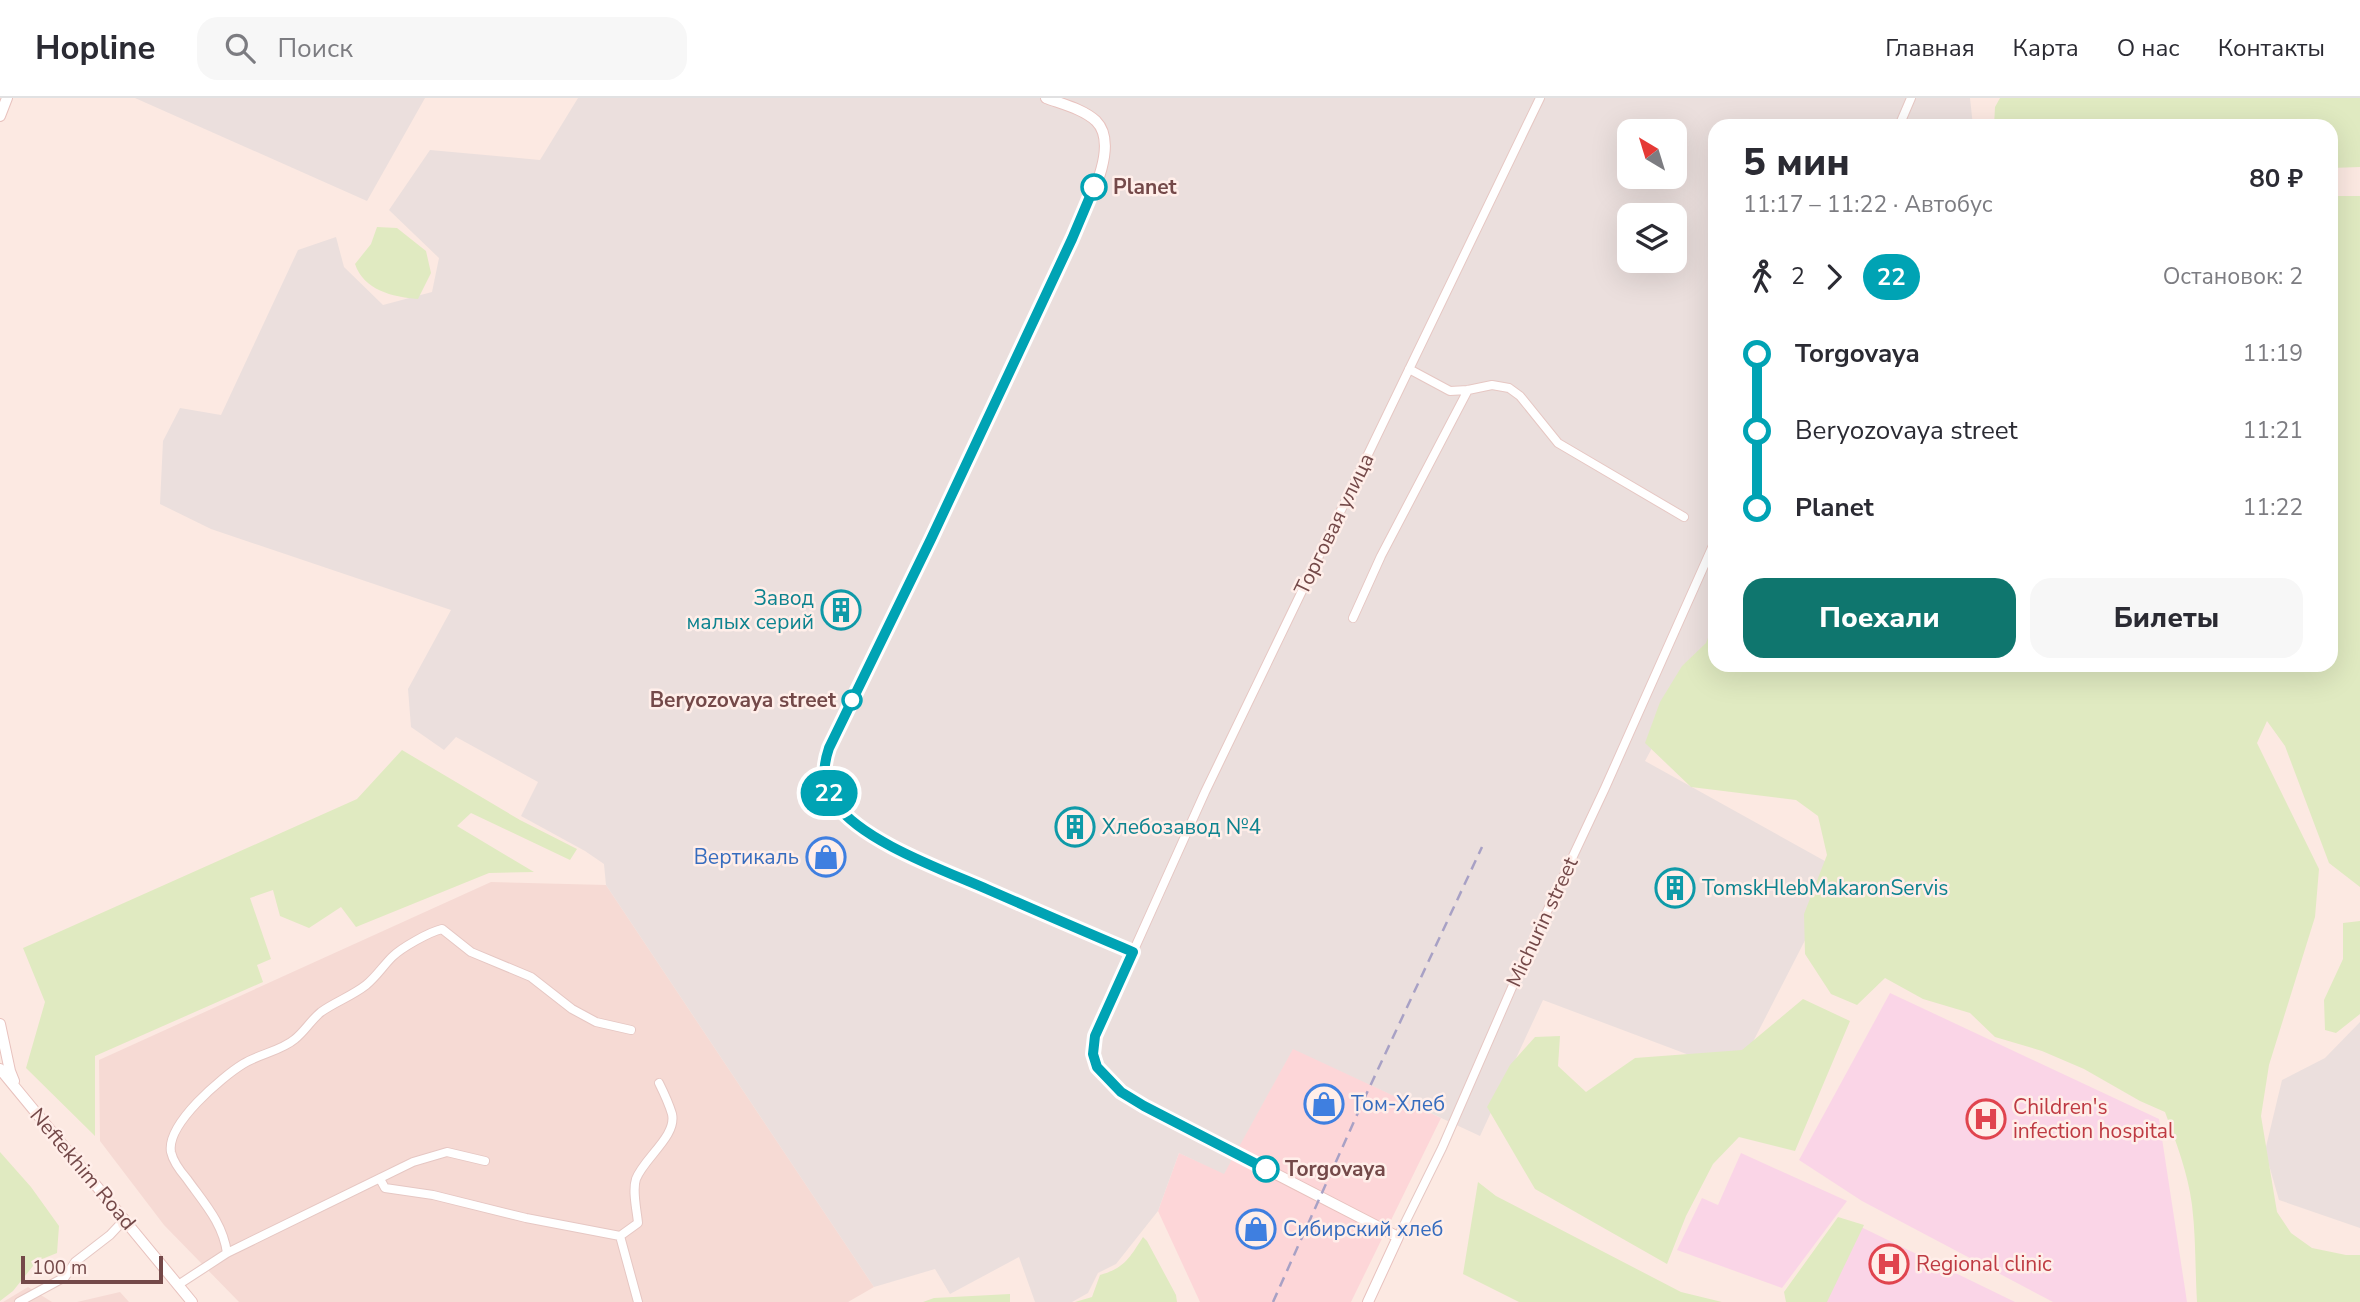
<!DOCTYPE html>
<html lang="ru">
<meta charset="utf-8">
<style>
body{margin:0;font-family:"Nunito Sans",sans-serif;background:#f7f7f7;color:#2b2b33;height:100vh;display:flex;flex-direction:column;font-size:26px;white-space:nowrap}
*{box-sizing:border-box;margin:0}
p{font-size:23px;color:#7c7c81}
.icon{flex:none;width:38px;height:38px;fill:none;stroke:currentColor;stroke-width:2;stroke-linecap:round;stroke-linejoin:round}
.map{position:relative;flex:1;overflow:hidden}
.sheet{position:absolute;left:1708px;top:21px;width:630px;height:553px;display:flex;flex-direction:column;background:#fff;border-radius:21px;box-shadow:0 7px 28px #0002}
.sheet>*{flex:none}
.badge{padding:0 14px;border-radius:23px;font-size:24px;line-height:46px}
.needle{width:46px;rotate:322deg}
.fabs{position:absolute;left:1617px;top:21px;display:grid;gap:14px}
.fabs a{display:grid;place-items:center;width:70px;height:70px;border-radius:14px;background:#fff;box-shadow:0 7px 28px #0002;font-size:35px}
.scale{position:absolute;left:21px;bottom:18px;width:142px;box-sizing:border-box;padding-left:7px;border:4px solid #744949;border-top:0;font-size:19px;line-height:24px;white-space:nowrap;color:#744949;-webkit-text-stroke:5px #ffeee9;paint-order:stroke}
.map>.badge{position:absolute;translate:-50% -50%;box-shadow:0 0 0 4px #fff}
.legs{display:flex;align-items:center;gap:10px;height:77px;padding:0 35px;font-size:23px}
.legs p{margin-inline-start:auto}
.headline{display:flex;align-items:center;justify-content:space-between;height:119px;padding:0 35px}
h1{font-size:38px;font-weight:800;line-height:52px}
.action{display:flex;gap:14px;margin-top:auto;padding:14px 35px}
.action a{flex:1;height:80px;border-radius:21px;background:#0f766e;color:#fff;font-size:28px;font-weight:800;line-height:80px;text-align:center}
.action a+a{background:#f7f7f7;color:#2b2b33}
ul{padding:0 35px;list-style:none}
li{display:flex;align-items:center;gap:24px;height:77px;font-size:26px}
li i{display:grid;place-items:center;width:10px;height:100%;margin:0 9px;background:currentColor}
li i::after{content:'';width:18px;height:18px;margin:-9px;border:5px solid;border-radius:50%;background:#fff}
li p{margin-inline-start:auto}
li:first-child i{background:linear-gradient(#0000 50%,currentColor 0)}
li:last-child i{background:linear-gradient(currentColor 50%,#0000 0)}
header{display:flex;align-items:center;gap:42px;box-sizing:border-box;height:98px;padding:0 35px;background:#fff;border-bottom:2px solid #e1e1e2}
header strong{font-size:33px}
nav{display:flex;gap:38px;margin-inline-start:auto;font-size:24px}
.search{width:490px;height:63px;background:#f7f7f7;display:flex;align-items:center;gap:18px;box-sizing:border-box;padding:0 24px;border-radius:21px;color:#7c7c81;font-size:26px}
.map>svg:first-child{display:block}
.residential{fill:#f6dad4}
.commercial{fill:#fdd6d8}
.industrial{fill:#ebdfdd;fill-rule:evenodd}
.medical{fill:#fad5e7}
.green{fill:#e0eac1}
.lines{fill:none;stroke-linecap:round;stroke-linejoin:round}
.street-casing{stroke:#e6c7c3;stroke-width:10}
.secondary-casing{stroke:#e8c2be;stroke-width:12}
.street{stroke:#fff;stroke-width:8}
.secondary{stroke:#fff;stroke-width:10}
.rail{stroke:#a8a1c5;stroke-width:2.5;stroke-dasharray:10 7;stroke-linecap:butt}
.line-1-casing{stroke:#fff;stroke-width:16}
.line-1{stroke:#00a3b4;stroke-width:10}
.stop-1-dot{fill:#fff;stroke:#00a3b4;stroke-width:3.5}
.labels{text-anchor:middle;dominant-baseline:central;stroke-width:5;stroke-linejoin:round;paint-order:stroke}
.stop-label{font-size:21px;font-weight:bold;fill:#744949;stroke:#ffeee9;text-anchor:start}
.street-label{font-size:21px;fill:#744949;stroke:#ffeee9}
.culture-label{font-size:21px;fill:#0d838f;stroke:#ffeee9;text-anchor:start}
.shop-label{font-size:21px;fill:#366cbe;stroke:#ffeee9;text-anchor:start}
.health-label{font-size:21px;fill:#be3a42;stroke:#ffeee9;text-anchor:start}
</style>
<header>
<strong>Hopline</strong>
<div class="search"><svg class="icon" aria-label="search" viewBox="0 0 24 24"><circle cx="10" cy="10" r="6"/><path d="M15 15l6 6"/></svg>Поиск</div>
<nav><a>Главная</a><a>Карта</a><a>О нас</a><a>Контакты</a></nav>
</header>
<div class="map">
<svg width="2360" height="1204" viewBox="0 0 2360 1204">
<rect width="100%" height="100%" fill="#fce9e2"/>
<path class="residential" d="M491 784 606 787 874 1189 848 1204H239L164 1127 100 1043 99 962Z
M28 1189 52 1204H3Z
M120 1194 129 1204H77Z"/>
<path class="commercial" d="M1293 950 1441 1020 1351 1204H1200L1158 1113 1179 1055 1224 1075Z"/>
<path class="industrial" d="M135 0H425L367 103Z
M578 0H1970L1973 28H1715V533L1645 663 1841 772 1737 975 1543 902 1480 1038 1293 951 1224 1076 1179 1055 1158 1113 1116 1166 1098 1175 1088 1195 1072 1204H1035L1019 1159 950 1196 935 1171 874 1189 606 787 604 766 585 753 521 718 538 684 456 639 444 652 411 629 408 591 451 512 211 431 160 406 163 343 180 310 221 317 298 152 336 139 344 169 383 207 432 194 439 160 389 112 430 52 540 62ZM1629 33H1675V79H1629ZM1629 117H1675V163H1629Z
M2360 924V1130L2279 1102 2265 1053 2282 982 2325 960Z"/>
<path class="medical" d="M1890 895 2159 1021 2187 1204H2053L1862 1103 1799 1062Z
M1741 1055 1847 1103 1782 1190 1677 1152 1702 1100 1718 1107Z
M1859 1128 2015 1204H1822Z"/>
<path class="green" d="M2000 0H2360V69L2331 70V28H1994L1995 9Z
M2331 98H2360V789L2329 765 2285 648 2267 623 2257 645 2319 771 2315 819 2269 967 2261 1018 2277 1114 2291 1135 2312 1150 2346 1157H2360V1204H2197C2195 1172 2196 1139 2192 1107 2188 1075 2176 1044 2165 1014L2140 1003 2084 971 2042 953 1995 939 1970 915 1923 901 1885 880 1857 907 1831 896 1805 856 1804 816 1827 757 1818 718 1796 702 1691 689 1645 645 1660 604 1682 568 1706 545 1715 522V567H2331Z
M377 129 397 130 426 153 431 175 418 201C392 199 364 192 355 166L371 146Z
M402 652 520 722 577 751 570 762 471 715 457 728 534 774 489 775 356 829 341 809 309 830 280 818 273 792 250 800 271 861 257 867 263 884 95 958V1038L26 970 45 904 23 850 357 701Z
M2360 823V916L2336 935 2325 932 2324 902 2343 861V825Z
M1803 901 1850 923 1795 1053 1739 1039 1713 1066 1686 1118 1667 1166 1535 1091 1487 1009 1510 967 1535 939 1560 938 1558 968 1586 994 1635 960 1742 952Z
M0 1054 31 1089 59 1128 57 1155 37 1163 13 1193 0 1203Z
M1478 1084 1496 1098 1681 1194 1722 1204H1519L1463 1176Z
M1838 1119 1864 1127 1827 1204H1786L1784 1194Z
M1143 1139 1147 1143 1176 1197 1177 1204H1075L1092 1199 1100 1177C1125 1170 1130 1159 1143 1139Z
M1010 1196V1204H923L934 1200Z"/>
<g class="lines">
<g class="street-casing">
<path id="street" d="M1899 28 1911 0
M1409 271 1450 293 1468 292 1492 287 1509 290 1520 298 1558 345 1684 419
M1353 520 1381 458 1468 292
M1133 854 1205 694 1540 0
M380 1081 385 1090 433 1097 526 1120 620 1138 638 1125C637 1113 632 1093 636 1081 644 1060 677 1038 672 1016 669 1006 664 995 659 985
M620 1138 638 1204
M1398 1139 1442 1050 1520 871 1605 690 1715 443
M227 1155C223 1125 204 1105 187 1081 181 1074 173 1063 171 1054 166 1026 222 979 243 966 259 956 281 953 295 941 305 933 311 922 321 914 335 904 352 898 366 887 376 879 383 868 392 859 401 850 429 834 442 831L471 854 531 879 572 911 596 924 631 932
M178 1187 227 1155 413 1064 447 1054 485 1063
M19 1204 65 1179 75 1164 110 1137 125 1121"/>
</g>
<g class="secondary-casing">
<path id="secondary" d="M1046 0C1062 6 1083 11 1096 23 1122 49 1084 113 1072 141L829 650C822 671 822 687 836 706 863 744 946 773 989 792 1037 813 1085 833 1133 854 1120 882 1082 942 1098 970 1108 988 1128 998 1144 1008L1398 1139 1368 1204
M0 18 7 0
M0 926 10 973 14 983
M0 971 192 1204"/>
</g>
<use href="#street" class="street"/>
<use href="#secondary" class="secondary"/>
<path class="rail" d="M1273 1204 1365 999 1482 749"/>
</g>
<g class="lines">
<g class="line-1-casing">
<path id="line-1" d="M1094 89 1072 141 931 441 829 650C822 671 822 687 836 706 863 744 946 773 989 792 1037 813 1085 834 1133 854L1095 938 1093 956 1097 969 1121 994 1144 1008 1266 1071"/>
</g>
<use href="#line-1" class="line-1"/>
</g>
<defs>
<g id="building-ring" transform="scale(2.0125)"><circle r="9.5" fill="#ffeee9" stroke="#0f9aa8" stroke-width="1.5"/><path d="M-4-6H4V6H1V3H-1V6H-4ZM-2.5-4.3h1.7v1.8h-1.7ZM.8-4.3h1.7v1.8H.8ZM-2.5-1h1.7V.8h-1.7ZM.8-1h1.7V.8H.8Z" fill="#0f9aa8"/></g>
<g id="shop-ring" transform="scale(2.0125)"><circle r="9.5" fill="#ffeee9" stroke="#3f7fe0" stroke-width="1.5"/><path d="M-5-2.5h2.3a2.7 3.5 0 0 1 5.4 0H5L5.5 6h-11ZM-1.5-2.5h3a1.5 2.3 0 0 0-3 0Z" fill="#3f7fe0"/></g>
<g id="hospital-ring" transform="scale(2.0125)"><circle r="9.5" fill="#ffeee9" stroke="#e0444e" stroke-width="1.5"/><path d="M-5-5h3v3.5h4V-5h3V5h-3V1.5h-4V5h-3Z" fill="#e0444e"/></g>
</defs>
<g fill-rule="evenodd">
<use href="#building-ring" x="841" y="512"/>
<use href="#building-ring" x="1075" y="729"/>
<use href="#shop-ring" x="826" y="759"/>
<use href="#building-ring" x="1675" y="790"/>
<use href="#shop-ring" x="1324" y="1006"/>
<use href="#hospital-ring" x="1986" y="1021"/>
<use href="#shop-ring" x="1256" y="1131"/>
<use href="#hospital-ring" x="1889" y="1166"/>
</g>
<g class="stop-1-dot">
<circle cx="1094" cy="89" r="12"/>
<circle cx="852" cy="602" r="9"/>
<circle cx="1266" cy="1071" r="12"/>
</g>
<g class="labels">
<g class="stop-label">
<text x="1113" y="89">Planet</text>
<text x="836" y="602" text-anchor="end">Beryozovaya street</text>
<text x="1285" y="1071">Torgovaya</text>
</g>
<g class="street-label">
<text transform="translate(1334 426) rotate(-64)">Торговая улица</text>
<text transform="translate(1542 824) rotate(-65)">Michurin street</text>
<text transform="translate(83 1071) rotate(50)">Neftekhim Road</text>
</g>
<g class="culture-label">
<text x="814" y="500" text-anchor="end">Завод<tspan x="814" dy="24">малых серий</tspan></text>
<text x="1102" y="729">Хлебозавод №4</text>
<text x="1702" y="790">TomskHlebMakaronServis</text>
</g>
<g class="shop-label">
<text x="799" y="759" text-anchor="end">Вертикаль</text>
<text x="1351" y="1006">Том-Хлеб</text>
<text x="1283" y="1131">Сибирский хлеб</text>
</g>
<g class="health-label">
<text x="2013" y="1009">Children's<tspan x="2013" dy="24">infection hospital</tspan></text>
<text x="1916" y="1166">Regional clinic</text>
</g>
</g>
</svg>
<div class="fabs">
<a><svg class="needle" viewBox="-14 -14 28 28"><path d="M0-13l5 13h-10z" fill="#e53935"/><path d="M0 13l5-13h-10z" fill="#7c7c81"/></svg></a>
<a><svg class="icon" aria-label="layers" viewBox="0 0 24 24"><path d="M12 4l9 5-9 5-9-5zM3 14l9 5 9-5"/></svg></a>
</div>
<div class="scale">100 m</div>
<b class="badge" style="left:829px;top:695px;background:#00a3b4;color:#fff">22</b>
<section class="sheet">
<div class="headline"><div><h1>5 мин</h1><p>11:17 – 11:22 · Автобус</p></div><b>80 ₽</b></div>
<div class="legs"><svg class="icon" aria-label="walk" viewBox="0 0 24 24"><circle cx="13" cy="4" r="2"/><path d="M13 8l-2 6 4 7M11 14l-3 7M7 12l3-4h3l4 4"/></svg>2<svg class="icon" aria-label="forward" viewBox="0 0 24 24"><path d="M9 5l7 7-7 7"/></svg><b class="badge" style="background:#00a3b4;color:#fff">22</b><p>Остановок: 2</p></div>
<ul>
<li><i style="color:#00a3b4"></i><b>Torgovaya</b><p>11:19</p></li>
<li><i style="color:#00a3b4"></i><span>Beryozovaya street</span><p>11:21</p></li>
<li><i style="color:#00a3b4"></i><b>Planet</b><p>11:22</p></li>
</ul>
<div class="action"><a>Поехали</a><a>Билеты</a></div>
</section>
</div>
